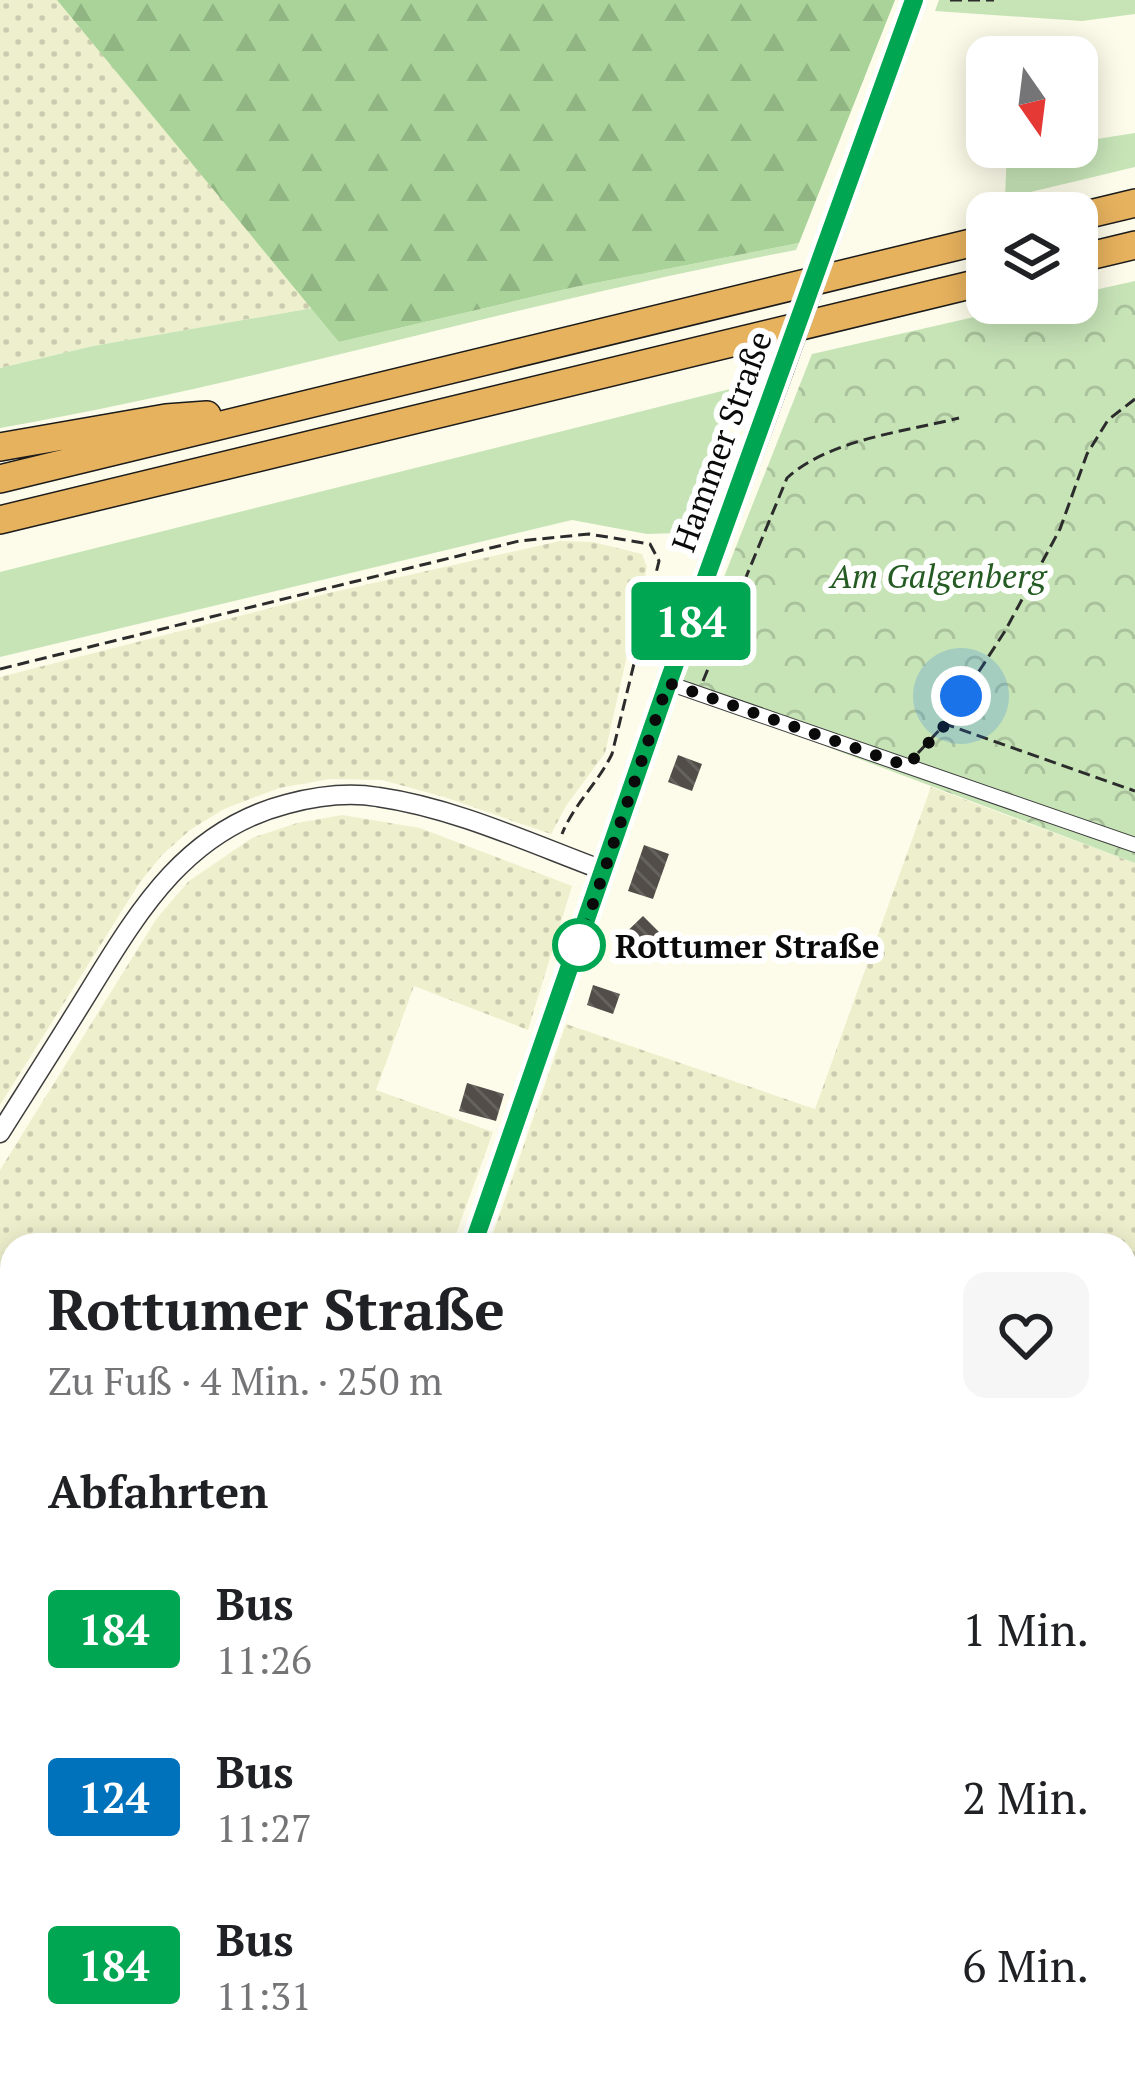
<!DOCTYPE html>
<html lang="de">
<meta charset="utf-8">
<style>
body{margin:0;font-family:"PT Serif",serif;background:#f6f6f6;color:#202124;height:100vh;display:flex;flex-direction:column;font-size:45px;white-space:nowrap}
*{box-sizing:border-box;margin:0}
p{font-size:39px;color:#757577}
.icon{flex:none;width:66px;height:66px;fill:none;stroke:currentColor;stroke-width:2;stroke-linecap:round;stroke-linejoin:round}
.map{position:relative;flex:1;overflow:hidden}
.side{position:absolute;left:0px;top:1233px;width:1137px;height:843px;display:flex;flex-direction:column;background:#fff;border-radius:36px 36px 0 0;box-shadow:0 6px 30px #0003}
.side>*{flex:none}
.badge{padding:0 24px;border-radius:9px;font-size:42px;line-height:78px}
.needle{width:78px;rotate:166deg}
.controls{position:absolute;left:966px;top:36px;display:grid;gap:24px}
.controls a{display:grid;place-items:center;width:132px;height:132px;border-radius:24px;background:#fff;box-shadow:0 6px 30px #0003;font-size:60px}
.you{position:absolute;width:60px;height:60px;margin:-30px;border:9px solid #fff;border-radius:50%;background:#1a73e8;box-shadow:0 0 0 18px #1a73e833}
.map>.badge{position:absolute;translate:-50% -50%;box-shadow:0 0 0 6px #fff}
h2{padding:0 48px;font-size:45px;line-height:108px}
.round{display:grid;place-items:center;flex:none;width:126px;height:126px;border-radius:24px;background:#f6f6f6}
.head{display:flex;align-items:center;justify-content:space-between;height:204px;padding:0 48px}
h1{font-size:57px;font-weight:700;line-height:90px}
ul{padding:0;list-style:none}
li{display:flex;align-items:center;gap:36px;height:168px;padding:0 48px}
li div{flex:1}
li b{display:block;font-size:45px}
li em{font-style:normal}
li .badge{min-width:132px;font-weight:700;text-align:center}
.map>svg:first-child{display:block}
.farmland{fill:url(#farmland-dots)}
.grass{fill:#c7e4b7}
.forest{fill:url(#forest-firs)}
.park{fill:url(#park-crowns)}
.building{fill:url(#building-back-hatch)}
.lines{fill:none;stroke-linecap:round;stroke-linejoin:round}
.minor-casing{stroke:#3d3d3d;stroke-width:16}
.tertiary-casing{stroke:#3d3d3d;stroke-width:21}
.secondary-casing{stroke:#2c2c2c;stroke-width:24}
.motorway-casing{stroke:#1b1b1b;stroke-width:30}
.path{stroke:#2c2c2c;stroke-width:3;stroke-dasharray:12 6;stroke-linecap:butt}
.minor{stroke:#fff;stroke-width:14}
.tertiary{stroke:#fff;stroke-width:18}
.secondary{stroke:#f4f7aa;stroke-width:21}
.motorway{stroke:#e7b25e;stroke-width:27}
.secondary-bridge-casing{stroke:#2c2c2c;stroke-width:24;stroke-linecap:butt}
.secondary-bridge{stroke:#f4f7aa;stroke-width:21}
.line-casing{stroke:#fff;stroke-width:27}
.line{stroke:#00a651;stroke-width:18}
.walk{stroke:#0a0a0a;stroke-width:12;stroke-dasharray:0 21.6}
.stop-dot{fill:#fff;stroke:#00a651;stroke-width:6}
.labels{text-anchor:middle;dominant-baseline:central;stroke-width:12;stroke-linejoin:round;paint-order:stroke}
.street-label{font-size:33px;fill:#0a0a0a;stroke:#fff}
.park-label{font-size:33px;font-style:italic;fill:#245b22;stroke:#fff}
.stop-label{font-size:33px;font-weight:bold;fill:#0a0a0a;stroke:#fff;text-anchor:start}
</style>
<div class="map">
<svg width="1135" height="2075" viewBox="0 0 1135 2075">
<defs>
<pattern id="farmland-dots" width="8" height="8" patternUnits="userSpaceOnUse" patternTransform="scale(3)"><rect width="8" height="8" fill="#eef0cd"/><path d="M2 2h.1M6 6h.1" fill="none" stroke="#cbccaf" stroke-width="1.8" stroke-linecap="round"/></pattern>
<pattern id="forest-firs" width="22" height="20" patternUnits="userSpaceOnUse" patternTransform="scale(3)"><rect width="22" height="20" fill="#a9d398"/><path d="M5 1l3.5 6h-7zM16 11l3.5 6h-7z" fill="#90b482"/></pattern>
<pattern id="park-crowns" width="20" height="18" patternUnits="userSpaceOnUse" patternTransform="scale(3)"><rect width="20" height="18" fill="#c7e4b7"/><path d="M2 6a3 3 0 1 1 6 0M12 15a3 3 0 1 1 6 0" fill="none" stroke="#aac29c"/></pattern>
<pattern id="building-back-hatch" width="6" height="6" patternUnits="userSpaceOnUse" patternTransform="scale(3)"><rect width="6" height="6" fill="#524d48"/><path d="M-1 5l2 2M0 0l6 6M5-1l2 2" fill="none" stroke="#66625e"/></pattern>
</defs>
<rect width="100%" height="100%" fill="#fdfcea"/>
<path class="farmland" d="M0 0H57L313 308 93 346 0 368Z
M560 541 593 542 642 554 647 567 605 753 566 806 551 834 444 797 382 780 330 779 279 788 224 809 190 830 162 855 140 882 0 1105V677L329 593Z
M931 787 1135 863V1456L1125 1471V1245H489L566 1024 815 1109Z
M342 815 420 828 572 886 528 1030 414 986 376 1090 493 1132 452 1245H12V1461L0 1457V1170L157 918 189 881 252 838 297 823Z
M1135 1477V1913H1125V1491Z
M0 1706 12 1711V1903L0 1928Z"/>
<path class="grass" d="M939 0H1135V14L1082 21 935 11Z
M1135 133V167L1005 198 1007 150 1077 147V142Z
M799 243 796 250C529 300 268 381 0 428V368L93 346 313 308 339 342 575 287Z
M734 388 679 533 647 534 572 520 0 657V572Z
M0 1457 12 1461V1679L0 1674Z
M1125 1913H1135V2075H1041L1052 2064H1125Z
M0 1928 12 1933V2064H172L168 2075H0Z
M374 2064H657L649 2075H367Z
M799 2064H994L1009 2075H807L797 2067Z"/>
<path class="forest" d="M57 0H895L799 243 575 287 339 342Z"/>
<path class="park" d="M1135 281V863L679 691 812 354 1036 303H1077V294Z"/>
<path class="building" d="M678 755 702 764 692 791 668 782Z
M644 845 669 854 653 899 628 891Z
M643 916 660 933 636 956 630 950 624 955 614 944Z
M593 985 620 994 613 1014 587 1005Z
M467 1083 504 1094 496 1121 459 1111Z
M232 2064H270L266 2075H228Z"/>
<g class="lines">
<g class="minor-casing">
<path id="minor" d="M668 683 1135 845
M1125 1480 1135 1465
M0 1687 12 1692
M662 2075 671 2064"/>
</g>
<g class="tertiary-casing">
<path id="tertiary" d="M0 1133C29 1087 59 1040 88 993 139 910 186 830 287 804 317 796 348 792 378 797 455 808 532 844 605 871"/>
</g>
<g class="secondary-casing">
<path id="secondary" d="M833 228 914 0
M473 1245 668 683 782 371
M179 2075 184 2064"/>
</g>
<g class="motorway-casing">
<path id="motorway" d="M1077 217 1135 203
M1077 259 1135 245
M0 447 166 418 207 415
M0 479 987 239
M0 520 987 281"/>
</g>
<path class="path" d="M950 0H994
M1135 399 1108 420 1087 454 1060 529 1005 631 945 724 1135 791
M0 669 519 541 589 534 650 544 659 561 612 754C598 783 574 804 562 834
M703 681 787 478C830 439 904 432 959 418
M918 753 944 725"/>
<use href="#minor" class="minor"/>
<use href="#tertiary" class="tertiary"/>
<use href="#secondary" class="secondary"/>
<use href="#motorway" class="motorway"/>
<g class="secondary-bridge-casing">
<path id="secondary-bridge" d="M782 371 833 228"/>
</g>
<use href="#secondary-bridge" class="secondary-bridge"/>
</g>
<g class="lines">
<g class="line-casing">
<path id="line" d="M473 1245 668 683 914 0"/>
</g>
<use href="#line" class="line"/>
<path class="walk" d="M579 945 668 683 907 766 946 724 961 696"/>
</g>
<circle class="stop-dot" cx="579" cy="945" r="24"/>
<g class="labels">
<g class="street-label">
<text transform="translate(721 441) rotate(-70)">Hammer Straße</text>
</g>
<g class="park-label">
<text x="938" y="575">Am Galgenberg</text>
</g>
<g class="stop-label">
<text x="615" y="945">Rottumer Straße</text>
</g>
</g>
</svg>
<div class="controls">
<a><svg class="needle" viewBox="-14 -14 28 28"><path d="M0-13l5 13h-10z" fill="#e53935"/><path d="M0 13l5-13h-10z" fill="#757577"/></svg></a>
<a><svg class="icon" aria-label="layers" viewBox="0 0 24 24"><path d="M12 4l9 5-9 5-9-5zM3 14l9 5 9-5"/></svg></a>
</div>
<div class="you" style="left:961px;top:696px"></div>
<b class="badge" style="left:691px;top:621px;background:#00a651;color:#fff">184</b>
<section class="side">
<div class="head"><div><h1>Rottumer Straße</h1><p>Zu Fuß · 4 Min. · 250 m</p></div><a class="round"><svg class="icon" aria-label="heart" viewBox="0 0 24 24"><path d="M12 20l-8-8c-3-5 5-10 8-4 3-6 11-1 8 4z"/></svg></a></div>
<h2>Abfahrten</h2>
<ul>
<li><span class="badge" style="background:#00a651;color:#fff">184</span><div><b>Bus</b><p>11:26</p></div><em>1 Min.</em></li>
<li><span class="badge" style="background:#0072bc;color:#fff">124</span><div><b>Bus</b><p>11:27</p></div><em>2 Min.</em></li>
<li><span class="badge" style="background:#00a651;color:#fff">184</span><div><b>Bus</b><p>11:31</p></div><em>6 Min.</em></li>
</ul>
</section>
</div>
